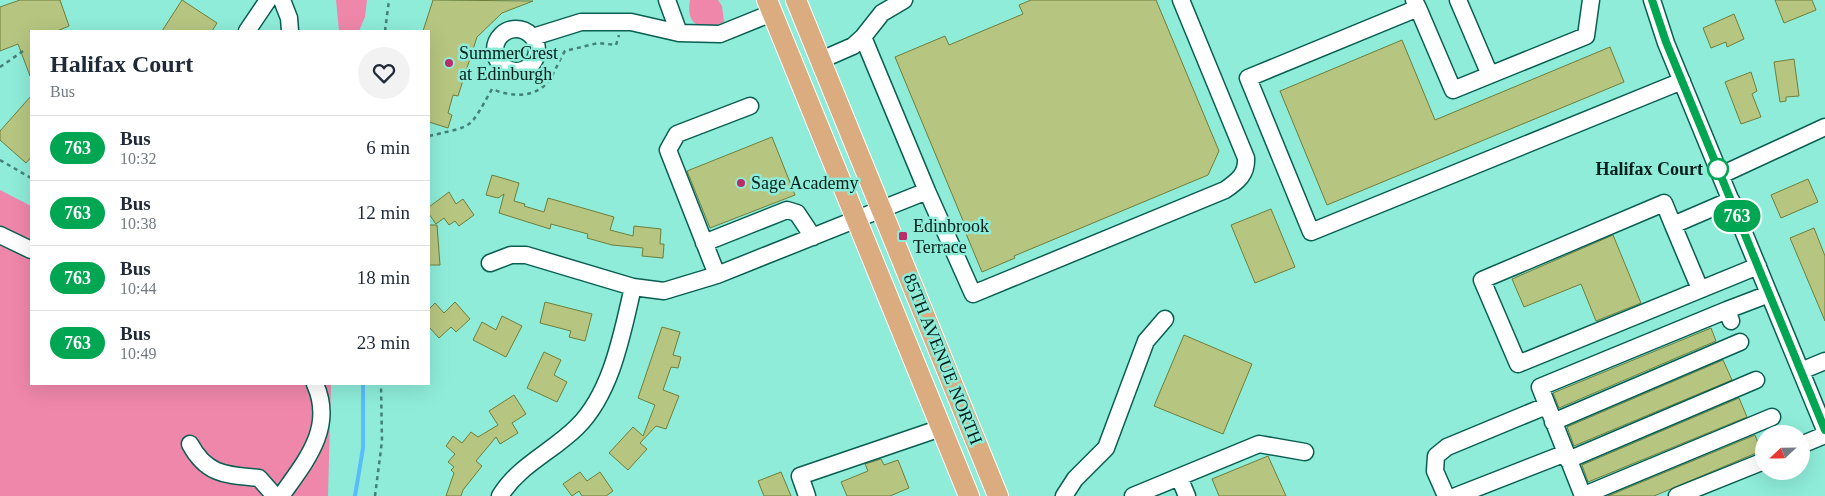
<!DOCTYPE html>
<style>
body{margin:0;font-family:"Times New Roman",serif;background:#f2f2f3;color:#1f2937;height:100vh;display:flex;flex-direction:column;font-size:19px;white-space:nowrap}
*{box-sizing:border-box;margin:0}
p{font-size:16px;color:#747a83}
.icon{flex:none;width:28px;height:28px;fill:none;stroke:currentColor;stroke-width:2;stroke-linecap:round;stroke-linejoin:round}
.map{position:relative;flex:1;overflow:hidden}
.drawer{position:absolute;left:30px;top:30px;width:400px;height:355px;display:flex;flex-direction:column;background:#fff;border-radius:0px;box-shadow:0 5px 20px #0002}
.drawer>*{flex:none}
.badge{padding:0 10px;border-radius:16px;font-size:18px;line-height:32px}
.needle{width:32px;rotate:248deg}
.fabs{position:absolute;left:1755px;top:425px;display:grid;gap:10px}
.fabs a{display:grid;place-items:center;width:55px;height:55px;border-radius:50%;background:#fff;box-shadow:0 5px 20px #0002;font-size:25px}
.map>.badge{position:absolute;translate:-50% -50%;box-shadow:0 0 0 2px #fff}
.round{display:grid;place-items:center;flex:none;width:52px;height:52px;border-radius:26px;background:#f2f2f3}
.headline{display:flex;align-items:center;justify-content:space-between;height:85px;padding:0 20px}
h1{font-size:24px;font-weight:700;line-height:38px}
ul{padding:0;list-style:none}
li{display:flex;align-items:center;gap:15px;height:65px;padding:0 20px;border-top:1px solid #e0e1e3}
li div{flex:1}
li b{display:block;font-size:19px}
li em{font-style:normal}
li .badge{min-width:55px;font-weight:700;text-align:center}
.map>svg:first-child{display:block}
.green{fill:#ef87aa}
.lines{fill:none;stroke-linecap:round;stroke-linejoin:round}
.stream{stroke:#59bcfb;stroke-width:4}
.building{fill:#b6c680;stroke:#6f7e3a}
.minor-casing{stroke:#0a5e52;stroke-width:19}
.major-casing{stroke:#fff;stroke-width:22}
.path{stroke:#448175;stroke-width:2.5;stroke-dasharray:4 4;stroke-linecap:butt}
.minor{stroke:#fff;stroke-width:16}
.major{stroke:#dbac7f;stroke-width:20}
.line-casing{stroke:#fff;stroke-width:11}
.line{stroke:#00a651;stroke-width:8}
.poi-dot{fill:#b82e69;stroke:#8eecd9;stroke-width:2}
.stop-dot{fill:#fff;stroke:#00a651;stroke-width:2.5}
.labels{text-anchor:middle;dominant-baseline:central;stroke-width:5;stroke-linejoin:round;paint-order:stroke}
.poi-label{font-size:18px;fill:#011f1a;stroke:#8eecd9;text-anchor:start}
.stop-label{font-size:18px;font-weight:bold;fill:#011f1a;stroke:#8eecd9;text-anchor:end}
.street-label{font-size:18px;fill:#011f1a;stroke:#8eecd9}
</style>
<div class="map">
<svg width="1825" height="496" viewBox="0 0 1825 496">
<rect width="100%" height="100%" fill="#8eecd9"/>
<path class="green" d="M336 0H367L365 17 359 31H339Z
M690 0H718L722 6 724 22C702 32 685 26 690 0Z
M0 190 31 206V384H331L328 496H0Z"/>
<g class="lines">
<path class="stream" d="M355 496 363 448V384"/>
</g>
<path class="building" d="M20 0H60L69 26 57 31H31L30 76 18 44 0 51V7Z
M182 0 217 23 212 31H162Z
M433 0 533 1 502 13 477 37 458 96 453 95 448 113 452 115 448 128 429 122V31H423Z
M1031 0H1156L1219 151 1208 175 1014 256 1015 258 982 272 962 224 964 223 895 57 945 36 949 45 1023 14 1019 5Z
M1775 0H1812L1816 10 1784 23Z
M1734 14 1744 39 1727 47 1726 42 1711 48 1703 28Z
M1402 40 1435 120 1610 47 1624 82 1327 205 1280 91Z
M1794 59 1799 96 1786 97V101L1780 102 1774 62Z
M1751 72 1757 91 1752 94 1761 117 1741 124 1725 82Z
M31 96V157L26 163 0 140V131Z
M772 137 795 195 710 228 687 171Z
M492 175 519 183 514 201 525 204 524 206 544 212 548 198 614 217 610 230 633 236 634 226 661 229 660 244H664L663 258 642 256 643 248 612 245 587 238 588 234 551 224 550 229 499 213 504 194 498 198 486 195Z
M1808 179 1818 202 1781 218 1771 195Z
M449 192 456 204 463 199 474 215 459 226 455 221 449 225 444 218 436 224 429 214V207Z
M1271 209 1295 267 1255 283 1231 225Z
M429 225H437L440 265H429Z
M1814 228 1825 256V321L1790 238Z
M1613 235 1641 303 1596 321 1581 284 1524 307 1512 279Z
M455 302 470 319 456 332 451 327 439 338 429 327V309L435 303 444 313Z
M545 302 592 314 585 341 569 337 571 331 540 323Z
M502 316 522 326 506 357 473 340 482 322 496 330Z
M662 327 680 332 673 355 681 357 678 368 671 367 663 390 679 396 666 429 656 426 640 443 647 449 628 470 609 453 633 427 643 436 655 405 638 398Z
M1711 328 1716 341 1559 408 1553 393Z
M1184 335 1252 364 1223 434 1154 406Z
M544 352 561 360 554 375 567 382 557 402 527 388Z
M1723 360 1732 380 1574 446 1567 427Z
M514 395 526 414 512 423 518 433 500 444 496 437 476 461 482 466 463 490 461 496H446L454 473 451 470 454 467 448 462 455 454 446 446 453 436 462 443 471 432 478 437 498 425 489 411Z
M1739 398 1747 417 1588 482 1582 465Z
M1755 435 1761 451 1654 496H1608Z
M1268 456 1286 496H1219L1212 479Z
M881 459 884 465 898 460 909 488 890 496H847L841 482 868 471 865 464Z
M580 472 587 481 600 472 613 491 606 496H582L579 491 572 496 563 484Z
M781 472 791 496H764L758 481Z"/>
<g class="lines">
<g class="minor-casing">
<path id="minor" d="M282 0 289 18 290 31
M667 0 679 33
M1414 0 1418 8 1248 78 1311 232 1682 81
M1458 0 1490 75
M1652 0 1666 43 1825 430
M1418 8 1453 90 1586 36 1591 0
M495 50a21 21 0 1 1 42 0a21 21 0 1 1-42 0Z
M247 31 268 0
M533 37 581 22H631L679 33 720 34 772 13
M863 37 927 191
M821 60 853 46 863 37 882 13 904 0
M1721 175 1825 127
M1731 200 1673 225 1664 203 1482 280 1518 364 1758 266
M1673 225 1700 289
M0 235 31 250
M704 243 787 210 797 213 813 237
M490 263 511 255H526L633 287 664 291 717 275 927 191 973 294 1225 190C1238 181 1247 174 1246 158L1181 0
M717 275 668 150 677 134 750 106
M1731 321 1727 310 1769 294
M1801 371 1825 361
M1553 422 1740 342
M190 444C207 476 228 475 259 478L275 496
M1801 445 1825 435
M1568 460 1756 380
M1179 477 1187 496
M281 496C305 462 335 428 315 384
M500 496C519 465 552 452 577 427 612 392 622 334 633 287
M807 496 800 476 941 428
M1064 496 1075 479 1106 448 1146 341 1165 319
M1133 496 1259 444 1305 452
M1446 496 1435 471 1436 456 1447 447 1546 406
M1456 496 1566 453
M1582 496 1772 417
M1583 496 1540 387 1727 310
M1677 496 1764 461"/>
</g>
<g class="major-casing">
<path id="major" d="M767 0 969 496
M796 0 998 496"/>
</g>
<path class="path" d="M385 31 389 0
M0 67 26 49
M429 136C475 125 468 131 492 89 511 97 537 99 550 79 556 70 559 60 565 51L598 43 616 45 619 35
M0 160 31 178
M375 496 382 441 381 384"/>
<use href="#minor" class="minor"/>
<use href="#major" class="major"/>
</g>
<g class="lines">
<g class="line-casing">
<path id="line" d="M1652 0 1666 42 1825 430"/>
</g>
<use href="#line" class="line"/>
</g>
<g class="poi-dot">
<circle cx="449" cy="63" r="5"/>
<circle cx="741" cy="183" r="5"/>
<rect x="898" y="231" width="10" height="10" rx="2.5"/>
</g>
<circle class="stop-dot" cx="1718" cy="169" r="10"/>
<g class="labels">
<g class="poi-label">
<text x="459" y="53">SummerCrest<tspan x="459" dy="21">at Edinburgh</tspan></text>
<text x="751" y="183">Sage Academy</text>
<text x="913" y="226">Edinbrook<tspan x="913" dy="21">Terrace</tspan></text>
</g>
<g class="stop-label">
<text x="1703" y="169">Halifax Court</text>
</g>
<g class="street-label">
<text transform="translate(943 359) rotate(68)">85TH AVENUE NORTH</text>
</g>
</g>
</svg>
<div class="fabs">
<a><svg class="needle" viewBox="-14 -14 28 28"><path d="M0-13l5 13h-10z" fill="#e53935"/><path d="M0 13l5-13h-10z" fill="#747a83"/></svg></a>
</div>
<b class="badge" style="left:1737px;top:216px;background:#00a651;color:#fff">763</b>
<section class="drawer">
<div class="headline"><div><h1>Halifax Court</h1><p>Bus</p></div><a class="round"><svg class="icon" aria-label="heart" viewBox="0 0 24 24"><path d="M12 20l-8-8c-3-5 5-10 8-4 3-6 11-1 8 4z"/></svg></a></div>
<ul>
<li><span class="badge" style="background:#00a651;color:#fff">763</span><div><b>Bus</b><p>10:32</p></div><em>6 min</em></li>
<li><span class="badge" style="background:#00a651;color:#fff">763</span><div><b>Bus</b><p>10:38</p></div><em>12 min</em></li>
<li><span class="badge" style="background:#00a651;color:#fff">763</span><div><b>Bus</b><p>10:44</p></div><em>18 min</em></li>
<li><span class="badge" style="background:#00a651;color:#fff">763</span><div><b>Bus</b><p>10:49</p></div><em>23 min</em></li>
</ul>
</section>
</div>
